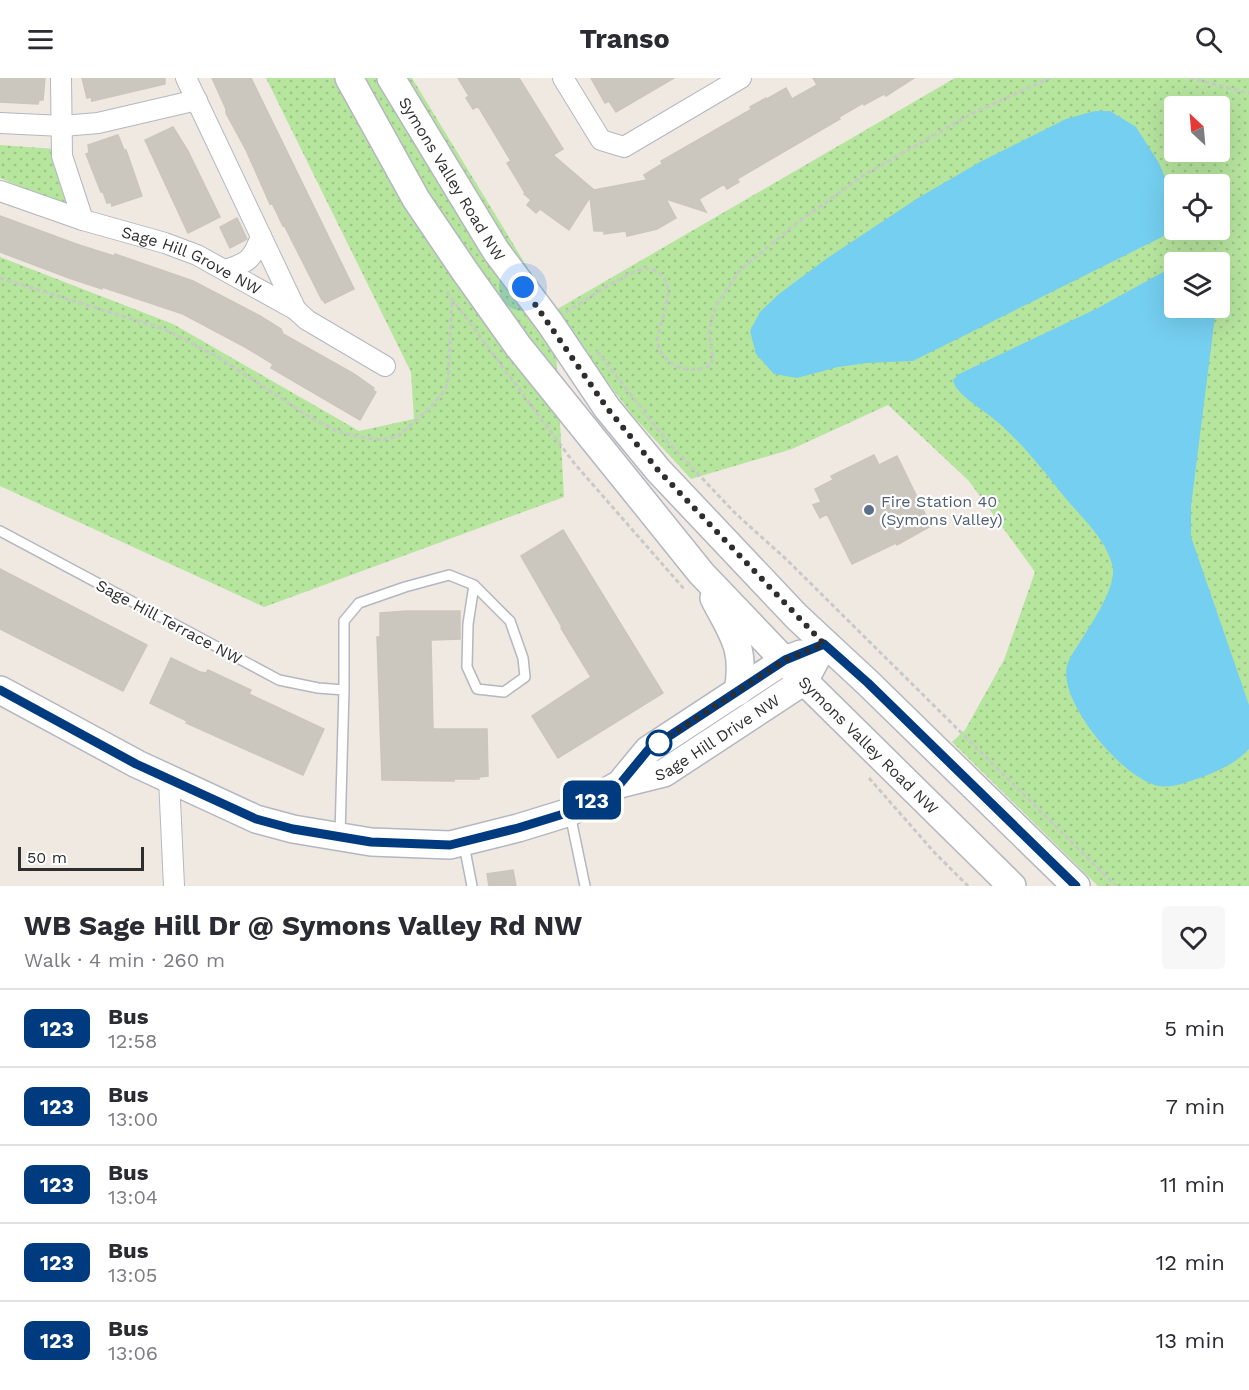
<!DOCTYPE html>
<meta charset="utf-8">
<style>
body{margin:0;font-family:"Work Sans",sans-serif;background:#f7f7f7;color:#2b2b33;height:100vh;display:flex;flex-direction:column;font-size:22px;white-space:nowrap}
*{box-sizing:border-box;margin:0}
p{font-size:20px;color:#7c7c81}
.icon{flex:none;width:33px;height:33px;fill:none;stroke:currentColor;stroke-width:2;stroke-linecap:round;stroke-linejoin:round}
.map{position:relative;height:808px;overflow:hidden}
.side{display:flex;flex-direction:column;background:#fff;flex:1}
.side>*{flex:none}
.badge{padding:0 12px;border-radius:9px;font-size:21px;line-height:39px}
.needle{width:39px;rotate:334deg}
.tools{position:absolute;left:1164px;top:18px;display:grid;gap:12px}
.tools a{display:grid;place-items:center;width:66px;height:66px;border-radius:6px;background:#fff;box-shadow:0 6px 24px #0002;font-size:30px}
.scale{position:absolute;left:18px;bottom:15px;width:126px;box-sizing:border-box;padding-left:6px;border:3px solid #2e2e2e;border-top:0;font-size:16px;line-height:21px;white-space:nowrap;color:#2e2e2e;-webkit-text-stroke:4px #fff;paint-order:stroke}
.you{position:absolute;width:30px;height:30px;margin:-15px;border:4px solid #fff;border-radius:50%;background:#1a73e8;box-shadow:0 0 0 9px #1a73e833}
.map>.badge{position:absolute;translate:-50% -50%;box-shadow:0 0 0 3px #fff}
.round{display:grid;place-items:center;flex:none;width:63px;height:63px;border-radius:6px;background:#f7f7f7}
.summary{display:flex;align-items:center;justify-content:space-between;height:102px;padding:0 24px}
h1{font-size:28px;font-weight:700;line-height:45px}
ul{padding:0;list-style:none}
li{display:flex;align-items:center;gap:18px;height:78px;padding:0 24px;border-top:2px solid #e1e1e2}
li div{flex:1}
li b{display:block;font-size:22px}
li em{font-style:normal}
li .badge{min-width:66px;font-weight:700;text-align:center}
header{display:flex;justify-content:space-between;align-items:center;height:78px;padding:0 24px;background:#fff;font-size:27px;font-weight:700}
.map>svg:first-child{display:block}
.park{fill:url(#park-dots);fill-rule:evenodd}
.water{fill:#75cff0}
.building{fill:#cbc7bf;stroke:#cbc5ba;stroke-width:1.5}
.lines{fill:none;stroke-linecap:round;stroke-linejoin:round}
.lane-casing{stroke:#b4b7c1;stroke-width:12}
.street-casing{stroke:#b4b7c1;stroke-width:22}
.secondary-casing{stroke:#b4b7c1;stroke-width:30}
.path{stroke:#c9c9c9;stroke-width:3;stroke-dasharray:4.5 3;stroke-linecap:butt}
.lane{stroke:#fff;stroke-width:9}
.street{stroke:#fff;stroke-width:20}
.secondary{stroke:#fff;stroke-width:27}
.line-casing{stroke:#fff;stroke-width:14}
.line{stroke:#003b80;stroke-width:9}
.walk{stroke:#2e2e2e;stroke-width:6;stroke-dasharray:0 10.8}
.service-dot{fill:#5c6f8a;stroke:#fff;stroke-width:2}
.stop-dot{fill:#fff;stroke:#003b80;stroke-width:3}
.labels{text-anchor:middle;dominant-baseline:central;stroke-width:4.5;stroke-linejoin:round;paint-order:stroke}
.street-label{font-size:16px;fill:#2e2e2e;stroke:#fff}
.service-label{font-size:16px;fill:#4e5e75;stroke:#fff;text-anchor:start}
</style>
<header><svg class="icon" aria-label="menu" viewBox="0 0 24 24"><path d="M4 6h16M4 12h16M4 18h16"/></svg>Transo<svg class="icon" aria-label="search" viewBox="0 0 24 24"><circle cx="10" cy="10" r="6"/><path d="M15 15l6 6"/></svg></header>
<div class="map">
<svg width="1249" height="808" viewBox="0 0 1249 808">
<defs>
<pattern id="park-dots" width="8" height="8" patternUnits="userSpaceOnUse" patternTransform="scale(1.5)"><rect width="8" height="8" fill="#b6e59e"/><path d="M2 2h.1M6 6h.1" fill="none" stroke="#9dc588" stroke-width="1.8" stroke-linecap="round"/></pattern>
</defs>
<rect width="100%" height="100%" fill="#efe9e1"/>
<path class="park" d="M266 0H412L554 233 955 0H1249V808H1098L952 664 965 652 1004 582 1035 494 969 403 888 327 792 371 691 401 634 339 554 234 564 419 264 529 0 408V179L173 246 359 353 414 341 411 294ZM1174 28H1220V74H1174ZM1174 106H1220V152H1174ZM1174 184H1220V230H1174Z
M0 67 55 71 72 131 0 100Z"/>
<path class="water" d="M1095 33H1110L1136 49 1159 85 1174 121V149L1162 159 913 283 867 285 838 289 797 300 774 296 756 276 750 253 760 234 779 216 826 181 918 120 980 84 1066 41Z
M1174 188V230H1216L1191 428V459L1249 627V671C1233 689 1204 699 1181 706 1174 708 1167 709 1159 708 1124 702 1058 624 1067 588 1069 580 1075 572 1080 564 1091 546 1115 512 1113 490 1112 484 1108 475 1105 469 1095 452 1081 438 1068 423 1045 395 1023 365 995 342 984 332 955 316 953 302L959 296 1098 230Z"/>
<path class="building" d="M0 0H45L43 22H39L38 26 0 24Z
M82 0H165V6L92 23 91 19 87 20Z
M212 0H251L354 211 325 225 323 222H322L284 147 283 148 272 125 270 126 246 72 226 35V31Z
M458 0H519L563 71 553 77 594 112 647 102 644 97 662 86 661 83 752 31 750 29 766 20 767 21 786 10 792 21 817 7 813 0H914L886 18 884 16 864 27 863 25 839 39 840 41 737 101 739 104 727 111 724 106 699 121 706 134 666 121 676 140 657 151 627 158 626 153 604 156V153H594L590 119 569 152 540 131 536 135 527 127 531 122 524 116 525 115 507 85 511 83 478 28 473 31 466 20 469 18Z
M591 0H674L616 34 609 23 605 25Z
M173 49 188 73 220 139 188 155 145 62Z
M118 57 124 72H126L142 118 112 128 111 124 107 125 103 114H101L86 76 89 75 88 67Z
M0 138 79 167 114 178 115 176 193 203 260 238 281 251 283 256 354 296 374 310 373 312 376 314 360 342 271 290 273 286 245 269 183 236 102 209V211L69 200 0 174Z
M237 140 247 161 230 170 220 149Z
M874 377 879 387 897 378 931 448 897 467 896 465 852 486 827 436 820 440 813 427 821 424 815 411 833 402 831 398Z
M563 452 663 615 558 680 532 638 591 599 561 550 562 549 521 478Z
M0 491 147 567 123 613 0 551Z
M408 533H460V561L431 562 433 651H487L488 698 479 699V701H454V703L382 702 377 559H380V535Z
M171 580 200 594 206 595 208 592 251 612 249 616 324 651 303 697 186 645 187 643 152 626 150 625Z
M513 792 516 808H489L487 796Z"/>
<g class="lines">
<g class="lane-casing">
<path id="lane" d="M0 453 279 602 318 610 344 612
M570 736 585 808
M340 757 344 612V543L359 525 405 509 449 497 474 507 510 543 523 580 525 599 504 614 477 611 467 589 468 546 474 507
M464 767 472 808"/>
</g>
<g class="street-casing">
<g id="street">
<path d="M61 0 62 78 83 142"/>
<path d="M186 0 296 232"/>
<path d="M563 0 601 62 624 69 741 0"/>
<path d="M0 45 63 48 98 45 197 22"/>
<path id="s1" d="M0 113 83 142 165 165 197 177 296 232 307 242 385 288"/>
<path d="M225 192C248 185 253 181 261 158"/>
<path d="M169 701 174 808"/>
</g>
</g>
<g class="secondary-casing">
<g id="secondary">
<path id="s2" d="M349 0 416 121 464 192 518 268 631 408 701 495 804 603 1012 808"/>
<path id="s3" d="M391 0 496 173 550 245 607 330 658 392 797 539 868 605 1076 808"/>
<path d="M714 520C733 557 746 570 738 614"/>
<path id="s4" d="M0 612 137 686 256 741 293 751 371 764 450 767 518 750 570 734 620 706 664 695 804 603 824 566"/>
<path d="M620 706 648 672 785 582 801 576"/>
</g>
</g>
<path class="path" d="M1190 0 1249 15
M0 200 164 251 218 279 308 338 337 353 354 358 382 362 398 358 429 331 442 316 448 305 452 221
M447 214 574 385 685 512
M566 234C588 221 619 198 643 191 649 189 655 192 660 196 680 212 656 245 658 266 659 276 667 282 674 287 685 293 699 292 710 288L713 280 709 256 712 240 717 226 740 192 797 145 864 97 973 35 1050 0
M597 273 666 362 735 435 787 482 1116 808
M869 700 934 774 968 808"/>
<use href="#lane" class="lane"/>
<use href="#street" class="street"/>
<use href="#secondary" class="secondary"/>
</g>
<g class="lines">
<g class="line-casing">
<path id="line" d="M0 612 136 686 256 741 293 751 371 764 450 767 518 750 570 734 620 706 648 672 785 582 824 566 868 605 1076 808"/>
</g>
<use href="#line" class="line"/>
<path class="walk" d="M523 209 607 330 658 392 824 566 785 582 659 665"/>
</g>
<circle class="service-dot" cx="869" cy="432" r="6"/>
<circle class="stop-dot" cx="659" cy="665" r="12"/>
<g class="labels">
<g class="street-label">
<text stroke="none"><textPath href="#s3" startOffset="118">Symons Valley Road NW</textPath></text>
<text stroke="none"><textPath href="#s1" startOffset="204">Sage Hill Grove NW</textPath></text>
<text transform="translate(169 544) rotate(28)">Sage Hill Terrace NW</text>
<text stroke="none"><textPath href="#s4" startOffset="774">Sage Hill Drive NW</textPath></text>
<text stroke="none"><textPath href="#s2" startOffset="849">Symons Valley Road NW</textPath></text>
</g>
<g class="service-label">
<text x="881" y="423">Fire Station 40<tspan x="881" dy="18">(Symons Valley)</tspan></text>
</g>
</g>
</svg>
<div class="tools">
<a><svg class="needle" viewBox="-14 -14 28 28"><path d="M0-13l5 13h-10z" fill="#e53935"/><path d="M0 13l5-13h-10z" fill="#7c7c81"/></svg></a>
<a><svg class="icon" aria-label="locate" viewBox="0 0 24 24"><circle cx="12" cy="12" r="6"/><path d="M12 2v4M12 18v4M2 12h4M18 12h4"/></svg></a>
<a><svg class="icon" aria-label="layers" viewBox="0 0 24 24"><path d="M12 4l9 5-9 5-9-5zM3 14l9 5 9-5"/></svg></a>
</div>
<div class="scale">50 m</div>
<div class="you" style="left:523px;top:209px"></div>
<b class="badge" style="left:592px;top:722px;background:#003b80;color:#fff">123</b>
</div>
<section class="side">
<div class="summary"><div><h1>WB Sage Hill Dr @ Symons Valley Rd NW</h1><p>Walk · 4 min · 260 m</p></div><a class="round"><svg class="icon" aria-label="heart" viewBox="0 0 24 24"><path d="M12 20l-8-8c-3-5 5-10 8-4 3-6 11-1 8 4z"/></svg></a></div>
<ul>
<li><span class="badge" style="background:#003b80;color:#fff">123</span><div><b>Bus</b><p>12:58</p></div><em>5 min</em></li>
<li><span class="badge" style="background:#003b80;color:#fff">123</span><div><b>Bus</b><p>13:00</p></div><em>7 min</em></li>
<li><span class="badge" style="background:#003b80;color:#fff">123</span><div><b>Bus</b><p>13:04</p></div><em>11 min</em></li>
<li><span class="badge" style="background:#003b80;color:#fff">123</span><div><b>Bus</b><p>13:05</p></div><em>12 min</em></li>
<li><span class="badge" style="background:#003b80;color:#fff">123</span><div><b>Bus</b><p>13:06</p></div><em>13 min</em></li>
</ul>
</section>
